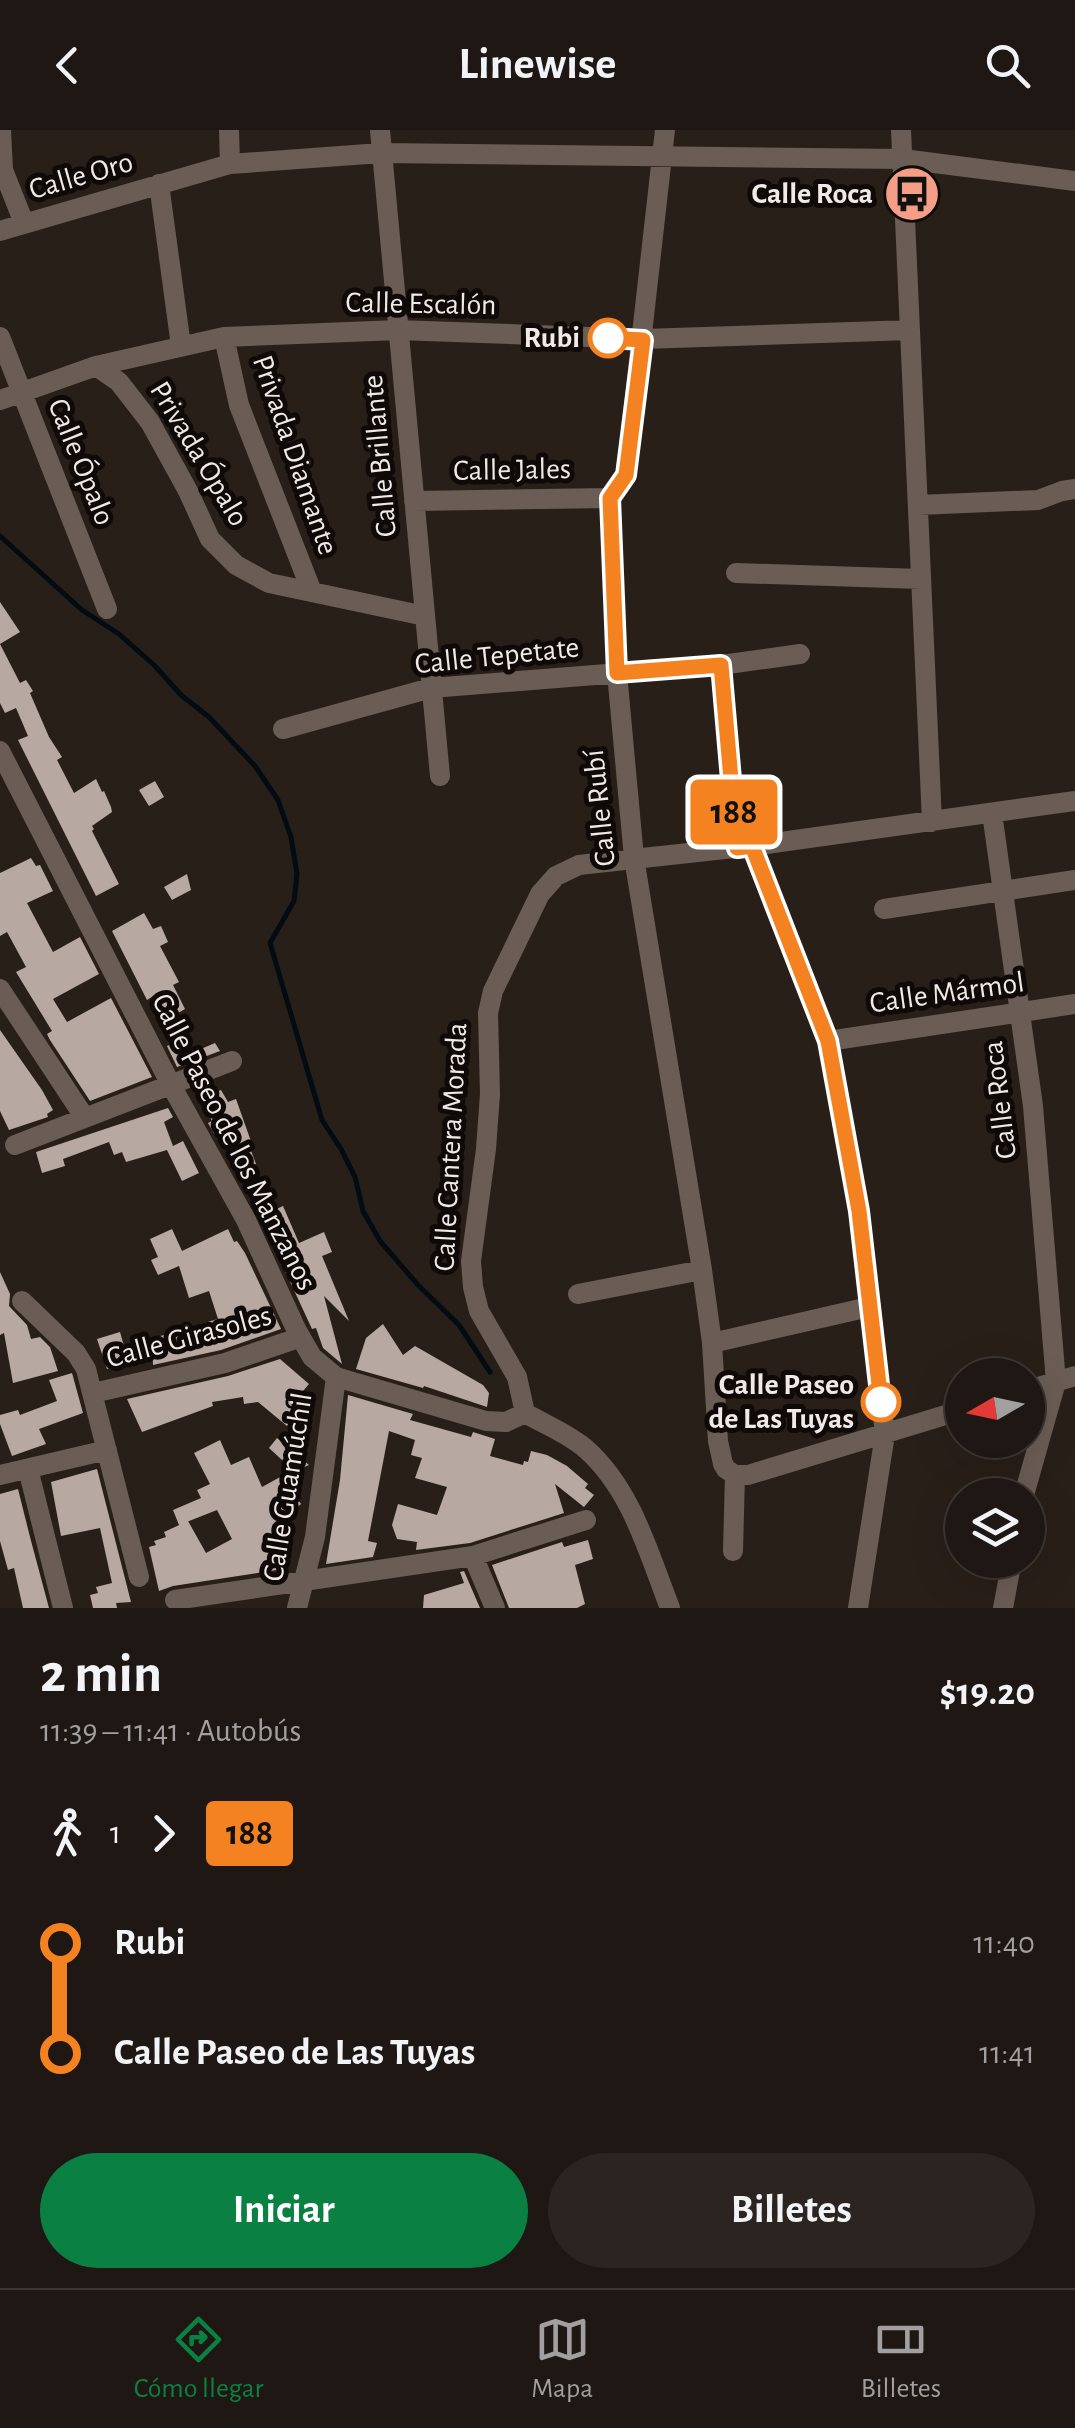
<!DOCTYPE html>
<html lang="es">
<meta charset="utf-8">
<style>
body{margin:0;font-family:"Alegreya Sans",sans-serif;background:#2c2421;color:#f1f3f6;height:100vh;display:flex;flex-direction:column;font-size:38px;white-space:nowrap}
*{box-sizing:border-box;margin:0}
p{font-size:32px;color:#a19fa0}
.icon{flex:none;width:55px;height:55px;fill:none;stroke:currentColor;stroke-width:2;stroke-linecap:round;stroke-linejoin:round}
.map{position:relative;height:1478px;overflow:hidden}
.drawer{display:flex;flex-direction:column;background:#1f1713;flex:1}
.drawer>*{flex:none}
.badge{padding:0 20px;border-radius:8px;font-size:35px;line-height:65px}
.needle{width:65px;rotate:261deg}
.tools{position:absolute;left:945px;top:1228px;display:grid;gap:20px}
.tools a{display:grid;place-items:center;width:100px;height:100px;border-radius:50%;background:#1f1713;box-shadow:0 10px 40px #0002,0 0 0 2px #3c3633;font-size:50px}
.map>.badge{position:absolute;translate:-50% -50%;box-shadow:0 0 0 5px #fff}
.legs{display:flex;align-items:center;gap:15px;height:110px;padding:0 40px;font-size:32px}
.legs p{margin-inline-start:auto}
.headline{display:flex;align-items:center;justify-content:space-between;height:170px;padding:0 40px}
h1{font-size:55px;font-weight:600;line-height:75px}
.primary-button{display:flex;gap:20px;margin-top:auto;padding:20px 40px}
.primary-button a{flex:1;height:115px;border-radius:60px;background:#0b8043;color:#fff;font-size:40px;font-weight:600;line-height:115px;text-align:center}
.primary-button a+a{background:#2c2421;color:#f1f3f6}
ul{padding:0 40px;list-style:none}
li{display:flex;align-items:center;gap:35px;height:110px;font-size:38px}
li i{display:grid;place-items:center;width:15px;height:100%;margin:0 12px;background:currentColor}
li i::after{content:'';width:25px;height:25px;margin:-12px;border:8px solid;border-radius:50%;background:#1f1713}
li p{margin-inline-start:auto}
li:first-child i{background:linear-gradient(#0000 50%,currentColor 0)}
li:last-child i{background:linear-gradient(currentColor 50%,#0000 0)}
header{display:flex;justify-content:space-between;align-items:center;height:130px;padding:0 40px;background:#1f1713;font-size:45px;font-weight:600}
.tabs{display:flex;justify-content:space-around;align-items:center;height:140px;border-top:2px solid #3c3633;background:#1f1713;font-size:28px;color:#a19fa0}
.tabs a{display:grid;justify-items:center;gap:5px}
.tabs .selected{color:#0b8043}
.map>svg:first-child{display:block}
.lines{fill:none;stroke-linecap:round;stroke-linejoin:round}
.stream{stroke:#020c12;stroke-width:5}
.building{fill:#b7a8a2}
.street{stroke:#6a5d56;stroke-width:20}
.line-1-casing{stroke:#fff;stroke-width:22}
.line-1{stroke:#f58220;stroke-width:15}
.stop-1-dot{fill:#fff;stroke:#f58220;stroke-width:5}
.labels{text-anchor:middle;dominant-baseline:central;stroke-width:10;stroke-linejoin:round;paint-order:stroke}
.street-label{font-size:30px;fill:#f1e9e5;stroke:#0f0a07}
.poi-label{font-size:30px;font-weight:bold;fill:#f1e9e5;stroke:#0f0a07;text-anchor:end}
.stop-label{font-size:30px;font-weight:bold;fill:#f1e9e5;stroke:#0f0a07;text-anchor:end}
</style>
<header><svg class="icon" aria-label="back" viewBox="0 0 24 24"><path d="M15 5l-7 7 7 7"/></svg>Linewise<svg class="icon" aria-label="search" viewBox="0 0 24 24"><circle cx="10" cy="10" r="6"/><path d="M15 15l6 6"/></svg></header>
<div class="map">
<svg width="1075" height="1478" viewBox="0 0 1075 1478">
<rect width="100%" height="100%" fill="#291f19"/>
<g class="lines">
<path class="stream" d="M0 406 82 480 119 504 155 536 181 565 209 587 255 636 278 670 291 707 297 744 294 771 270 813 322 990 341 1019 355 1047 363 1081 380 1111 418 1155 459 1195 490 1242"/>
</g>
<path class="building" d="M0 472 20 502 0 514Z
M0 514 20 553 26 550 33 561 30 563 49 607 62 627 57 630 74 663 96 649 102 662 104 661 111 677 112 682 92 696 94 699 92 701 119 754 96 766 18 610 28 606 16 578 5 583 0 573Z
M155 651 164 667 149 676 139 660Z
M31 728 36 736 40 735 53 761 27 773 53 822 80 807 99 844 53 869 67 892 111 868 152 947 90 971 50 910 47 904 52 901 16 842 26 837 7 802 0 806V743Z
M187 744 191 760 172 770 164 757Z
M144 783 153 799 161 796 168 812 160 816 179 852 173 855 185 879 168 889 155 865 147 870 112 801Z
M0 900 42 960 53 980 47 984 48 987 9 1000 0 981Z
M176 912 182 927 215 913 220 921 177 937 167 916Z
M221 960 228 972 236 969 253 1017 250 1018 256 1034 237 1040 218 1003 215 1005 208 993 212 991 207 982 214 979 209 965Z
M168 978 173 987 164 992 173 1016 183 1011 199 1043 182 1051 167 1020 126 1032 122 1022 114 1025 109 1012 63 1029 65 1036 42 1043 36 1022Z
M283 1076 299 1113 324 1102 332 1122 322 1126 349 1191 324 1166 342 1234 323 1218 316 1198 312 1199 268 1104 279 1099 270 1082Z
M172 1099 182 1121 228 1099 234 1112 237 1111 245 1123 281 1199 221 1220 153 1235 152 1208 205 1195 204 1193 218 1189 209 1161 189 1168 179 1136 158 1145 151 1130 158 1127 150 1109Z
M0 1142 10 1164 9 1176 27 1195 31 1209 40 1207 50 1217 58 1241 13 1253 4 1203 0 1205Z
M383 1194 403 1225 415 1216 483 1255 489 1263 487 1277 424 1256 423 1258 356 1239 366 1208Z
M120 1202 126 1223 120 1224 123 1235 107 1239 97 1209Z
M280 1229 309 1254 298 1267 306 1273 287 1296 258 1272 244 1274 243 1267 212 1272 213 1276 142 1302 127 1269 228 1246Z
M72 1243 83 1283 39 1299 46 1314 12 1326 0 1294V1285L18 1280 20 1285 57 1271 49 1250Z
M348 1265 413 1284 410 1290 471 1307 473 1302 495 1309 490 1326 523 1335 524 1331 528 1332 531 1321 547 1325 567 1336 588 1354 585 1358 594 1365 584 1377 555 1354 564 1383 470 1413 416 1420 417 1412 397 1409 392 1395 398 1374 437 1385 447 1357 415 1348 422 1328 411 1325 415 1310 389 1301 368 1411 377 1413 373 1427 326 1434 340 1350Z
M277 1308 309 1335 294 1341 269 1318Z
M220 1310 231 1335 249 1327 262 1357 282 1346 301 1374 285 1388 291 1398 275 1409 281 1423 283 1439 173 1456 159 1461 149 1417 156 1415 154 1411 166 1407 164 1402 188 1391 206 1423 232 1409 217 1380 179 1395 173 1380 201 1368 197 1360 210 1354 194 1323Z
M97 1339 131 1472 116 1473 117 1478H93L90 1465 98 1463 96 1457 112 1453 100 1398 61 1406 51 1352Z
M18 1359 30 1407 49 1478H23L14 1438 8 1440 0 1411V1364Z
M588 1410 593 1429 575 1435 585 1474 577 1478H509L492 1435 562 1412 564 1417Z
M464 1441 480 1478H423L424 1465 464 1453 460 1442Z"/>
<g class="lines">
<path class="street" d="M1 0 3 40 24 93
M229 0 230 34
M380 0 440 646
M665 0 626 345 610 368 617 543 634 728 702 1140 712 1213 718 1311 723 1334 726 1339 735 1345
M901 0 932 692
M159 54 181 216
M0 101 230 34 381 23 903 29 1075 51
M0 207 107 479
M224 207 239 275 312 462
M96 236 119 252 150 292 188 361 210 409 236 435 269 453 425 486
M0 270 96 236 224 207 398 200 643 209 910 200
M414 371 610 368
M918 375 1038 370 1062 361 1075 359
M736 443 921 449
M721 535 737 718
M283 599 431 558 721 535 800 524
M0 621 171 955 246 1090 296 1199 312 1227 336 1247 486 1291 506 1292 525 1283
M992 683 1033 976 1056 1252 1024 1365
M752 716 828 911 859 1081 885 1304 858 1478
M884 779 1075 750
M0 859 85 988
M828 911 1075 874
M15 1015 232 931
M578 1164 702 1140
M22 1171 76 1223 86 1239 139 1447
M712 1213 869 1177
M1028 1260 1075 1246
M93 1263 225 1233 301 1207
M525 1283 517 1247 479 1181 473 1157 471 1131 486 1019 490 964 488 883 493 861 540 764 556 746 579 735 752 716 1075 671
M525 1283C544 1294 569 1304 586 1319 632 1360 648 1422 670 1478
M28 1339 63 1478
M0 1345 107 1320
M735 1345H748L962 1280
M733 1421 735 1345
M473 1426 495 1478
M175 1470 473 1426 586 1390
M297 1478 315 1407 336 1247
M1003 1478 1012 1430"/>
</g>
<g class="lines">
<g class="line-1-casing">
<path id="line-1" d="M608 208 643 210 626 345 610 368 617 543 721 535 737 718 752 716 828 911 859 1081 881 1272"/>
</g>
<use href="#line-1" class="line-1"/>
</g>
<defs>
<g id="bus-disc" transform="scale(2.875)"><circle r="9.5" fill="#f49e88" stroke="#0f0a07"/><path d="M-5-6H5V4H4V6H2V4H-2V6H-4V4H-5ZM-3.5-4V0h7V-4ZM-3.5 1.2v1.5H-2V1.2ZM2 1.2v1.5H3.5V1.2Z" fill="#111"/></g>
</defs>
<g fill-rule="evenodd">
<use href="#bus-disc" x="912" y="64"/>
</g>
<g class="stop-1-dot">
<circle cx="608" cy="208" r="18"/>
<circle cx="881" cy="1272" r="18"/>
</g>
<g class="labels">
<g class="street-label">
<text transform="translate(81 46) rotate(-16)">Calle Oro</text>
<text transform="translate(421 174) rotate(1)">Calle Escalón</text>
<text transform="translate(199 324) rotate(59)">Privada Ópalo</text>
<text transform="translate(295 325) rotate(71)">Privada Diamante</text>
<text transform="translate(380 326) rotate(-95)">Calle Brillante</text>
<text transform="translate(81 332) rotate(68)">Calle Ópalo</text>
<text transform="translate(512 340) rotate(-1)">Calle Jales</text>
<text transform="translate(497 526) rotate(-6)">Calle Tepetate</text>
<text transform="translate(600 678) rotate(-96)">Calle Rubí</text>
<text transform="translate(947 863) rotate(-8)">Calle Mármol</text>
<text transform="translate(1000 970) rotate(-97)">Calle Roca</text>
<text transform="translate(234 1012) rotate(63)">Calle Paseo de los Manzanos</text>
<text transform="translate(451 1017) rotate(-87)">Calle Cantera Morada</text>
<text transform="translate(189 1207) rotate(-15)">Calle Girasoles</text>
<text transform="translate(288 1357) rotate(-81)">Calle Guamúchil</text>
</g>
<g class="poi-label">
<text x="873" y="64">Calle Roca</text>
</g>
<g class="stop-label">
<text x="580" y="208">Rubi</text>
<text x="854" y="1255">Calle Paseo<tspan x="854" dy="34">de Las Tuyas</tspan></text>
</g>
</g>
</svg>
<div class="tools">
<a><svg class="needle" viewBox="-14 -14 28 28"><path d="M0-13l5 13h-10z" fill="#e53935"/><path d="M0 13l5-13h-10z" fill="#a19fa0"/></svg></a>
<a><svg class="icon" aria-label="layers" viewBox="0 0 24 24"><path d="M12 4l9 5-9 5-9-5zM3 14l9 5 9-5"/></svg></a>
</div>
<b class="badge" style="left:734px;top:682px;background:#f58220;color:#111">188</b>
</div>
<section class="drawer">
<div class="headline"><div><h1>2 min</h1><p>11:39 – 11:41 · Autobús</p></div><b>$19.20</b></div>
<div class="legs"><svg class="icon" aria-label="walk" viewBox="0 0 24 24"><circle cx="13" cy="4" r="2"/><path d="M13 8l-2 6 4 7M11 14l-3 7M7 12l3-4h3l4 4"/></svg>1<svg class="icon" aria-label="forward" viewBox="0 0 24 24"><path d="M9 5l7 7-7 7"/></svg><b class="badge" style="background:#f58220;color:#111">188</b></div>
<ul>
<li><i style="color:#f58220"></i><b>Rubi</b><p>11:40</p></li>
<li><i style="color:#f58220"></i><b>Calle Paseo de Las Tuyas</b><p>11:41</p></li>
</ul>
<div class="primary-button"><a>Iniciar</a><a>Billetes</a></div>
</section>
<nav class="tabs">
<a class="selected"><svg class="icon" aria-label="directions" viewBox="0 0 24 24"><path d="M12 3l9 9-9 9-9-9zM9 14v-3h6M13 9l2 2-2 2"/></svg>Cómo llegar</a>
<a><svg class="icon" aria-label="map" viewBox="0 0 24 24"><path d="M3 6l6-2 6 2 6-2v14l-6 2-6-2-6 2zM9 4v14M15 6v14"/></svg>Mapa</a>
<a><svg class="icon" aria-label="tickets" viewBox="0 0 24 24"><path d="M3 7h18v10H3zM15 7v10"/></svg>Billetes</a>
</nav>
